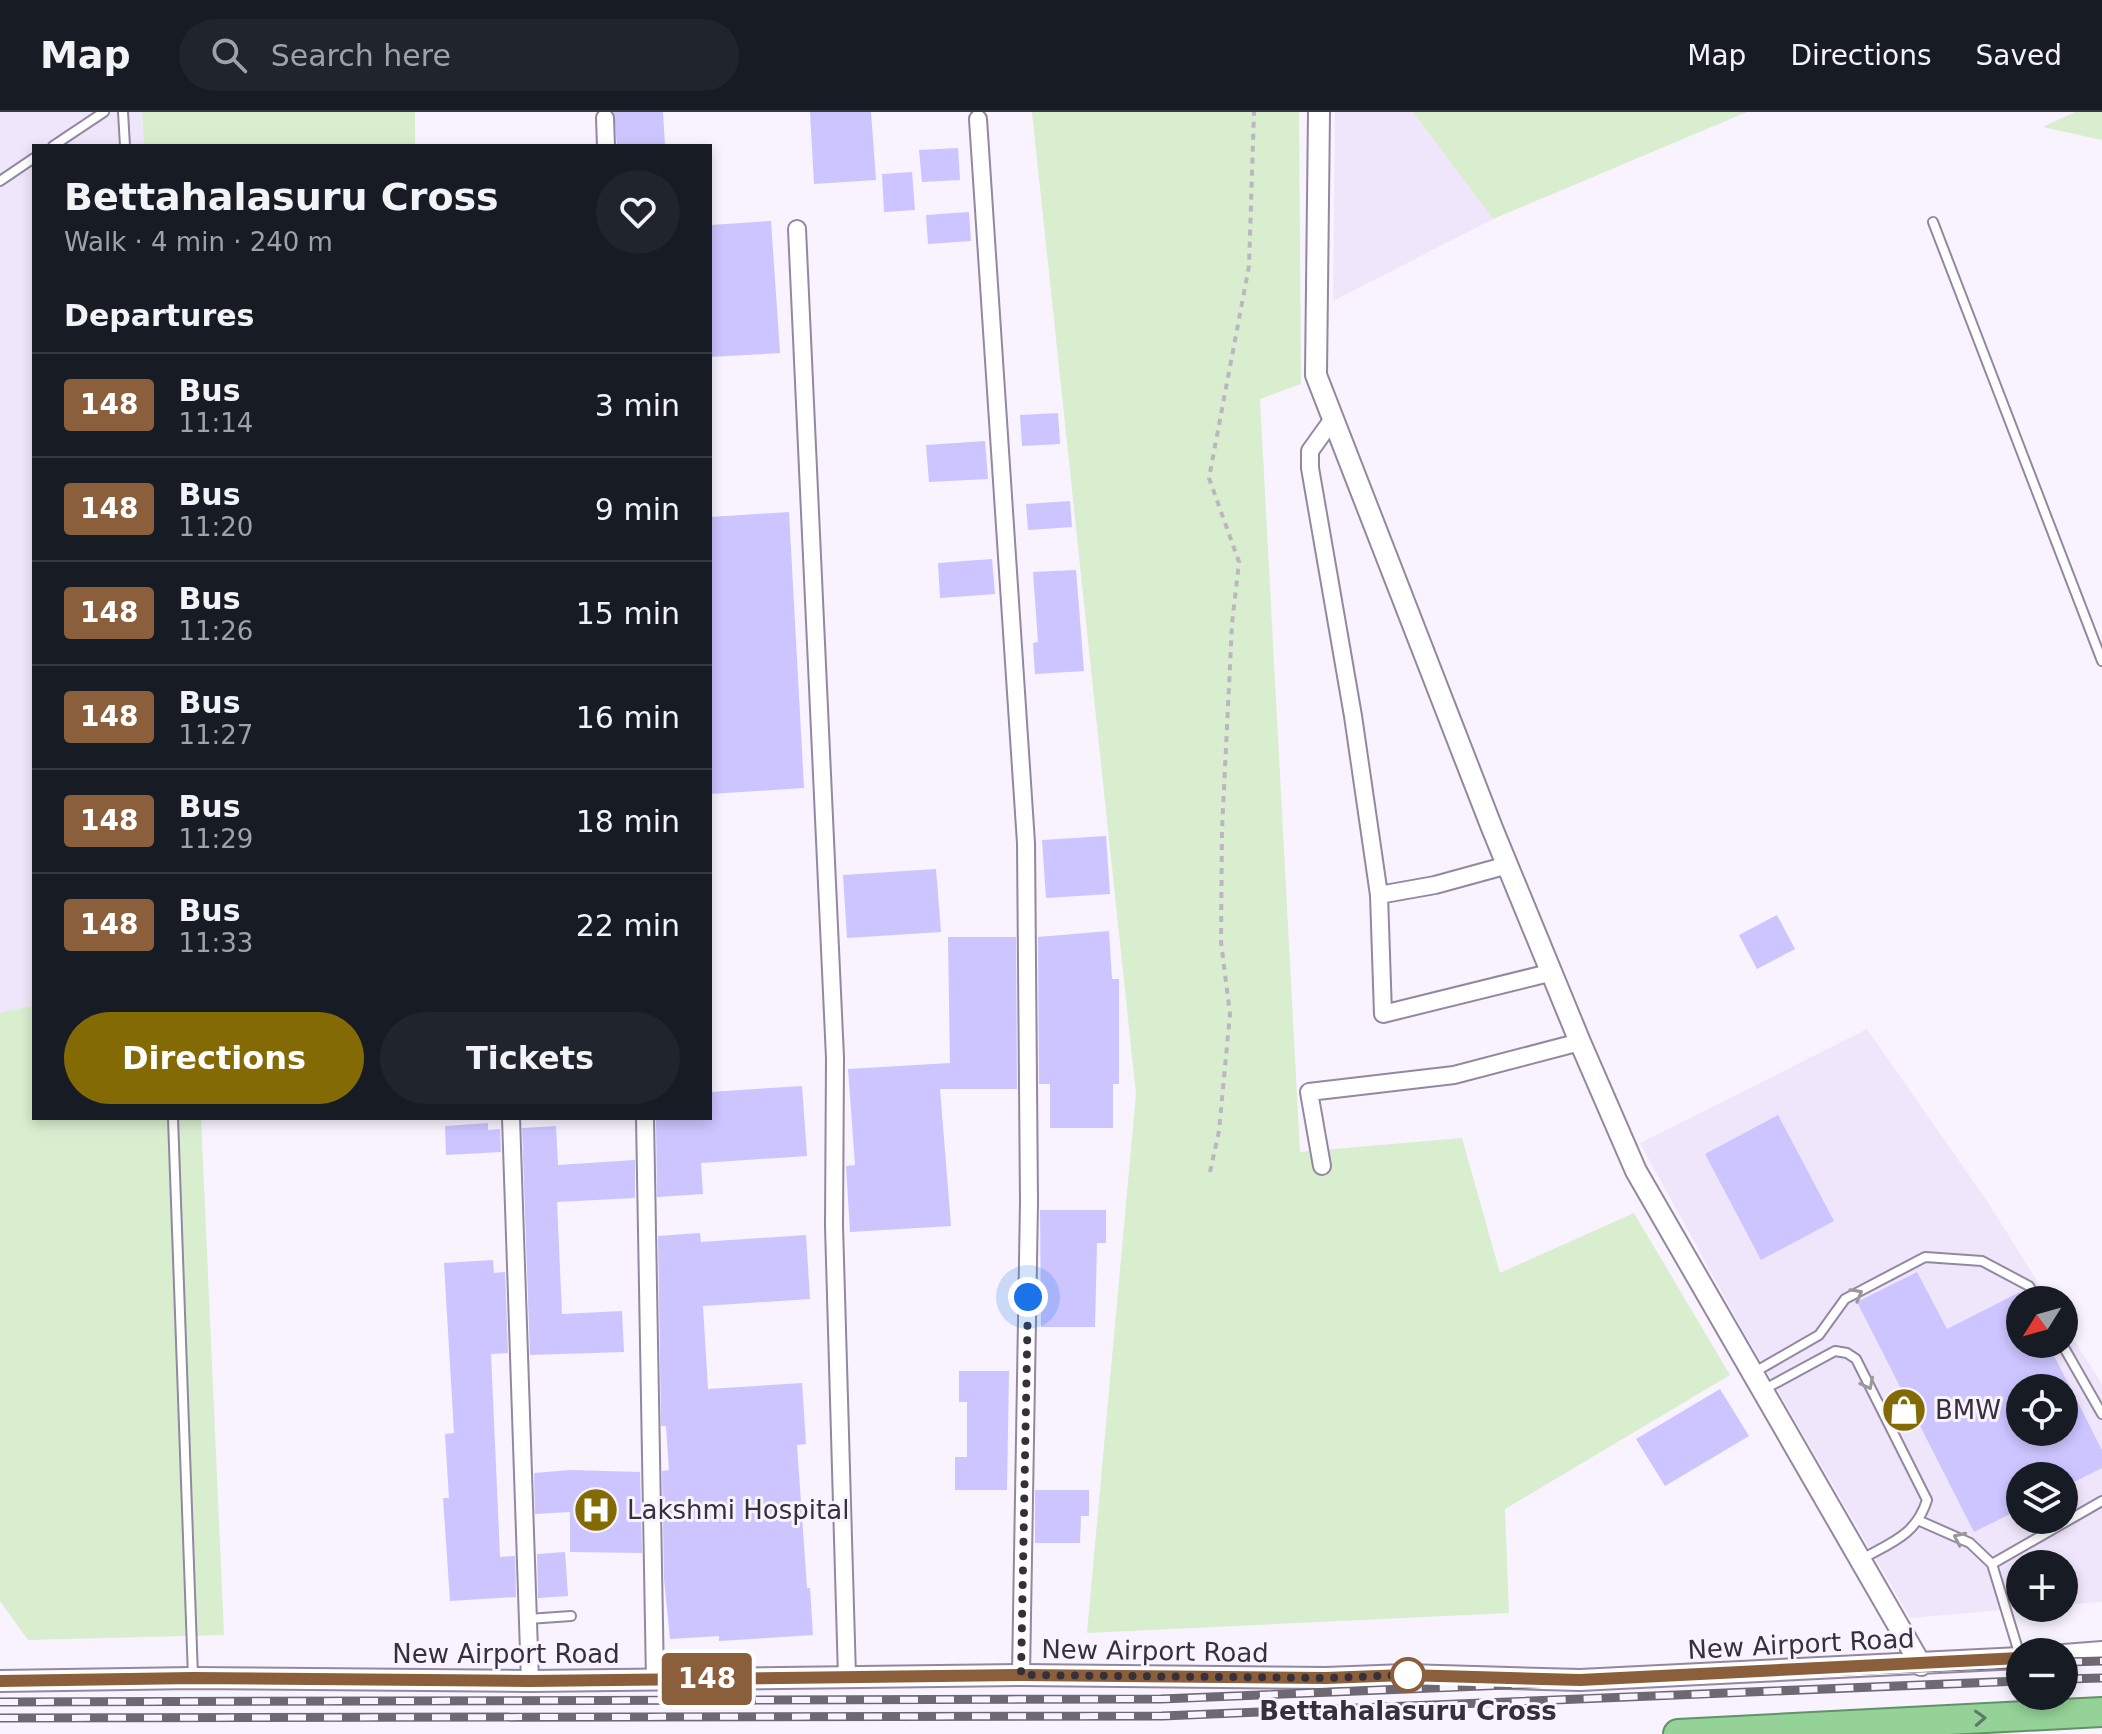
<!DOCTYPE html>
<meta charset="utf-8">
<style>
body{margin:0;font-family:"DejaVu Sans",sans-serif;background:#20242c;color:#f1f3f6;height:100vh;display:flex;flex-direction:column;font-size:30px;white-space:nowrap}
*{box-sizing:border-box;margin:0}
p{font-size:26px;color:#9ea1a6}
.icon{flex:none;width:44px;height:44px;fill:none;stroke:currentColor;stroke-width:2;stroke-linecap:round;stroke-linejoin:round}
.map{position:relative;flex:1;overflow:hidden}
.panel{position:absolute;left:32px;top:32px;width:680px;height:976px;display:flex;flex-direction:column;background:#171b24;border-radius:0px;box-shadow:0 4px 12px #0003}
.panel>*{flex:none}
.badge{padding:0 16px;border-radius:6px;font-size:28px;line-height:52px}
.needle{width:52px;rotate:233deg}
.controls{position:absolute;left:2006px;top:1174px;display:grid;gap:16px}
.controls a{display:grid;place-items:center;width:72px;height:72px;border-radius:50%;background:#171b24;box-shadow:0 4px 12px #0003;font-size:40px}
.you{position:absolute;width:40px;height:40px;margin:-20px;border:6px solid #fff;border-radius:50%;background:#1a73e8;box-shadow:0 0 0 12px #1a73e833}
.map>.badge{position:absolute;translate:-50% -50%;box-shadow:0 0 0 4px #fff}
h2{padding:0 32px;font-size:30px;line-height:72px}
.round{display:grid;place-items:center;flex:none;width:84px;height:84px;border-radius:42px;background:#20242c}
.head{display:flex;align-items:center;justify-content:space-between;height:136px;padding:0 32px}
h1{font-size:38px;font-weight:700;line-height:60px}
.action{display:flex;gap:16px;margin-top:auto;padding:16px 32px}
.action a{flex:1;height:92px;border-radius:48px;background:#846a05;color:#fff;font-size:32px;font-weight:700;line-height:92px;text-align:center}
.action a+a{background:#20242c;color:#f1f3f6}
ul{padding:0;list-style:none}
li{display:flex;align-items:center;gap:24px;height:104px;padding:0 32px;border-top:2px solid #363941}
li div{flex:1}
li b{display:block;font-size:30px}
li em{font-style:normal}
li .badge{min-width:88px;font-weight:700;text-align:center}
header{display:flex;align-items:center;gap:48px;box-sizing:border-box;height:112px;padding:0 40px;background:#171b24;border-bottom:2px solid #363941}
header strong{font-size:38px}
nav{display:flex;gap:44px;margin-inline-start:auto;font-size:28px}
.search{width:560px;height:72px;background:#20242c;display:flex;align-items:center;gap:20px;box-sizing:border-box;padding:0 28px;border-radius:44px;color:#9ea1a6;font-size:30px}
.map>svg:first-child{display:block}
.built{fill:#f0e6fb;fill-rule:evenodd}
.green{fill:#d8eece}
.building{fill:#ccc5ff;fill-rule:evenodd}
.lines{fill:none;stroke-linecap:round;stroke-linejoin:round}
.service-casing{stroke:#9487a1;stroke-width:12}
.minor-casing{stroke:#9487a1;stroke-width:20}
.tertiary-casing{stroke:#9487a1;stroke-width:24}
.trunk-casing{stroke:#629267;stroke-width:32}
.path{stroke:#bbb6c1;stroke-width:4;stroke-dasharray:6 6;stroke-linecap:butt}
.service{stroke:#fff;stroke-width:8}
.minor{stroke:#fff;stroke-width:16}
.tertiary{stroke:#fff;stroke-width:20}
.trunk{stroke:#94d298;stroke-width:28}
.rail-casing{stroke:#6e6873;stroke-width:9}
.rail{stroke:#f8f3fe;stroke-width:6;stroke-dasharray:18;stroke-linecap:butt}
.oneway{stroke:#9a989d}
.oneway2{stroke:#607965}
.line-casing{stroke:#fff;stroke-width:18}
.line{stroke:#8b5e3c;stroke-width:12}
.walk{stroke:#36303b;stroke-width:8;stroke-dasharray:0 14.4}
.stop-dot{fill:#fff;stroke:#8b5e3c;stroke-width:4}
.labels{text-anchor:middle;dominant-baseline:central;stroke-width:6;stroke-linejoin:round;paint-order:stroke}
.poi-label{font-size:26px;fill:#36303b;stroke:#f8f3fe;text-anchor:start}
.street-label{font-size:26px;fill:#36303b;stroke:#f8f3fe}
.stop-label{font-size:26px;font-weight:bold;fill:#36303b;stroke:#f8f3fe}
</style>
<header>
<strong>Map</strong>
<div class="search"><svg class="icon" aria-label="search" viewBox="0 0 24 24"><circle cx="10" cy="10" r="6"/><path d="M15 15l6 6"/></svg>Search here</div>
<nav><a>Map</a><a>Directions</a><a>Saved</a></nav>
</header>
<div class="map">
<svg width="2102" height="1622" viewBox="0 0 2102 1622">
<rect width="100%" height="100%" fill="#f8f3fe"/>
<path class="built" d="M0 0H142L144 34H34V893L0 901Z
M1335 0H1413L1493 107 1333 189Z
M1867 917 1987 1089 2049 1188H2020V1232H2064V1212L2102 1272V1490L2064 1493V1452H2020V1496H2026L1910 1506 1742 1217 1640 1031ZM2020 1276H2064V1320H2020ZM2020 1364H2064V1408H2020Z"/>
<path class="green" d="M142 0H415V34H144Z
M1032 0H1299L1301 272 1260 287 1300 1040 1462 1026 1500 1161 1634 1101 1730 1263 1505 1397 1509 1501 1087 1521 1136 982Z
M1413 0H1747L1493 107Z
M2075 0H2102V28L2043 15Z
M34 893V1006H201L224 1523 28 1528 0 1489V901Z"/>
<path class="building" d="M614 0H663L665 34H617Z
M810 0H871L876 68 814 72Z
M958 36 960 68 922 70 919 38Z
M912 60 915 98 884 100 882 62Z
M969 100 971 129 928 132 926 103Z
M771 109 780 241 710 245V113Z
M1058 301 1060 332 1022 334 1020 303Z
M985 329 988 367 929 370 926 333Z
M1070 389 1072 415 1028 418 1026 392Z
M789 400 804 676 710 682V405Z
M992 447 995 482 940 486 938 451Z
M1076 458 1084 559 1035 562 1033 531 1038 530 1033 460Z
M1106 724 1110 782 1046 786 1042 728Z
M936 757 941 820 847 826 843 763Z
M1777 803 1795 837 1757 857 1739 823Z
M1109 819 1112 867H1119V972H1113V1016H1050V972H1039L1038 825Z
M948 825H1016L1017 977H940L951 1114 850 1120 846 1054 855 1053 848 957 950 951Z
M802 974 807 1044 701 1051 703 1082 657 1085 656 1008 710 1006V980Z
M1778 1003 1834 1109 1761 1148 1705 1042Z
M488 1011V1018L500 1017 501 1040 446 1043 445 1014Z
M556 1014 558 1053 635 1048V1086L557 1090 562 1202 622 1199 624 1240 530 1243 522 1016Z
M1040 1098H1106V1131H1097L1095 1215H1041Z
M700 1121 701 1130 806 1123 810 1187 703 1194 708 1277 802 1271 806 1332 797 1333 807 1476H810L813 1523 719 1529V1524L670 1527 664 1467 662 1359 669 1358 666 1314H661L658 1124Z
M493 1148 494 1161 505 1160 508 1241 491 1242 500 1445 515 1444 516 1485 450 1489 443 1386H449L445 1322 454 1321 444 1151Z
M1917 1160 1947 1217 2020 1180V1232H2048L2102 1338V1356L2064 1375V1364H2020V1397L1974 1420 1857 1190ZM2020 1276H2064V1320H2020Z
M959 1259H1009L1007 1378H955V1345H967V1290H959Z
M1720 1277 1749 1324 1665 1374 1636 1327Z
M570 1358 640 1360 642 1441 570 1440V1400L535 1402 534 1361Z
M1035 1378H1089V1404H1081L1080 1431H1035Z
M565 1440 568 1484 538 1486 537 1442Z"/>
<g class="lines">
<g class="service-casing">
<path id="service" d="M123 0 125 34
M53 34 104 0
M0 69 34 46
M1933 110 2102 549
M173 1006 193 1565
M2062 1232 2102 1302
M1753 1261 1819 1223 1845 1187 1925 1145 1982 1149 2029 1174 2037 1188
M1763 1278 1835 1239 1847 1241 1856 1247 1927 1388C1916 1423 1892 1430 1862 1447
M1920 1409 1970 1431 1992 1452 2020 1544
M1992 1452 2102 1389
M528 1507 571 1504"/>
</g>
<g class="minor-casing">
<path id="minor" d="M605 6 606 34
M978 7 1026 731 1029 1090 1021 1563
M797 117 835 946 834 1114 847 1565
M1333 307 1310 339V356L1353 604 1379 783
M1508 753 1435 773 1379 783 1383 902 1553 860
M511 1006 530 1569
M645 1006 655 1568
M1322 1054 1309 980 1454 963 1580 930"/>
</g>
<g class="tertiary-casing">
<path id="tertiary" d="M1319 0 1316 263 1492 716 1580 930 1636 1059 1921 1553
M2064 1543 2102 1540
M0 1569 193 1566 530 1569 1021 1563 1326 1566 1405 1563 1580 1568 2020 1546"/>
</g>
<g class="trunk-casing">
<path id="trunk" d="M1678 1622 2102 1600"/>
</g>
<path class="path" d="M1210 1060 1219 1019 1230 902 1221 830 1222 718 1232 512 1239 450 1209 366 1249 154 1254 0"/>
<use href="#service" class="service"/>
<use href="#minor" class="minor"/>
<use href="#tertiary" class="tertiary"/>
<use href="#trunk" class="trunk"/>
<g class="rail-casing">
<path id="rail" d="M2064 1550 2102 1549
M2064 1567 2102 1566
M0 1590 1161 1587 2020 1552
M0 1606 1162 1604 2020 1569"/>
</g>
<use href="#rail" class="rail"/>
</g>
<defs><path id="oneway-chevron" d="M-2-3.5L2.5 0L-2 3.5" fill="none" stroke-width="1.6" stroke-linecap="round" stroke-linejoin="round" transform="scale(2)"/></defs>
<g class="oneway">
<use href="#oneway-chevron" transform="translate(1857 1182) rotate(-29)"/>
<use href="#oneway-chevron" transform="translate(1868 1272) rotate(63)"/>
<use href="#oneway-chevron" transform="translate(1959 1426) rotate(-155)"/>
</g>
<use class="oneway2" href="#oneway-chevron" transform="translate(1980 1606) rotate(-3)"/>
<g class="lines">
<g class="line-casing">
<path id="line" d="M0 1569 193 1566 530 1569 1021 1563 1326 1566 1405 1563 1580 1568 2020 1546"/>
</g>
<use href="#line" class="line"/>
<path class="walk" d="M1028 1185 1021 1563 1326 1566 1408 1563"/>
</g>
<defs>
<g id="shop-disc" transform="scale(2.3)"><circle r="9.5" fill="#846a05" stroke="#f8f3fe"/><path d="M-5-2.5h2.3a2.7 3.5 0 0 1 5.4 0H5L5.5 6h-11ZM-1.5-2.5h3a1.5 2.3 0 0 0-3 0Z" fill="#fff"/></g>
<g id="hospital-disc" transform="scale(2.3)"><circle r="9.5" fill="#846a05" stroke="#f8f3fe"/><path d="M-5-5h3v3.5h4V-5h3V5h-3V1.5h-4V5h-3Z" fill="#fff"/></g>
</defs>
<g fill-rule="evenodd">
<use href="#shop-disc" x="1904" y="1298"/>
<use href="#hospital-disc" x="596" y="1398"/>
</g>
<circle class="stop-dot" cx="1408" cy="1563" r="16"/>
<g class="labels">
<g class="poi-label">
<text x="1935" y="1298">BMW</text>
<text x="627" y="1398">Lakshmi Hospital</text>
</g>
<g class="street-label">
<text transform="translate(1801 1532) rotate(-3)">New Airport Road</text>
<text transform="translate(1155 1539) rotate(1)">New Airport Road</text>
<text x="506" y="1542">New Airport Road</text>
</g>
<g class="stop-label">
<text x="1408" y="1599">Bettahalasuru Cross</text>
</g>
</g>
</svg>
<div class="controls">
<a><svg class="needle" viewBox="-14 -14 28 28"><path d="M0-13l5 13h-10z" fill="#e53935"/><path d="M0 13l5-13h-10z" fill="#9ea1a6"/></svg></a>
<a><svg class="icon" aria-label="locate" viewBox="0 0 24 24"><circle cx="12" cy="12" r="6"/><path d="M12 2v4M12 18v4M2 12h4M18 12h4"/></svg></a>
<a><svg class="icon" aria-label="layers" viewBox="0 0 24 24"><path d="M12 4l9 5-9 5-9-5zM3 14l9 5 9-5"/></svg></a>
<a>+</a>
<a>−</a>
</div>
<div class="you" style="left:1028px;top:1185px"></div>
<b class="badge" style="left:707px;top:1567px;background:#8b5e3c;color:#fff">148</b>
<section class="panel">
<div class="head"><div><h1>Bettahalasuru Cross</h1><p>Walk · 4 min · 240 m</p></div><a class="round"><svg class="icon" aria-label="heart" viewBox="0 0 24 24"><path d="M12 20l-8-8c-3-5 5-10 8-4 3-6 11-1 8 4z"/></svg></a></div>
<h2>Departures</h2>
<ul>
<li><span class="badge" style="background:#8b5e3c;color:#fff">148</span><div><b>Bus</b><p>11:14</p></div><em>3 min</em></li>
<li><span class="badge" style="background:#8b5e3c;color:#fff">148</span><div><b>Bus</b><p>11:20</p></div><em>9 min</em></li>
<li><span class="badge" style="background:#8b5e3c;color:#fff">148</span><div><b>Bus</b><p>11:26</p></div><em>15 min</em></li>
<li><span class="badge" style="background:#8b5e3c;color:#fff">148</span><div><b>Bus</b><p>11:27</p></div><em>16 min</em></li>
<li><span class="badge" style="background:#8b5e3c;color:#fff">148</span><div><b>Bus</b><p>11:29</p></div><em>18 min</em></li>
<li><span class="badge" style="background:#8b5e3c;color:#fff">148</span><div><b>Bus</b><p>11:33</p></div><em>22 min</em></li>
</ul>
<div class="action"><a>Directions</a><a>Tickets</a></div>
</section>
</div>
